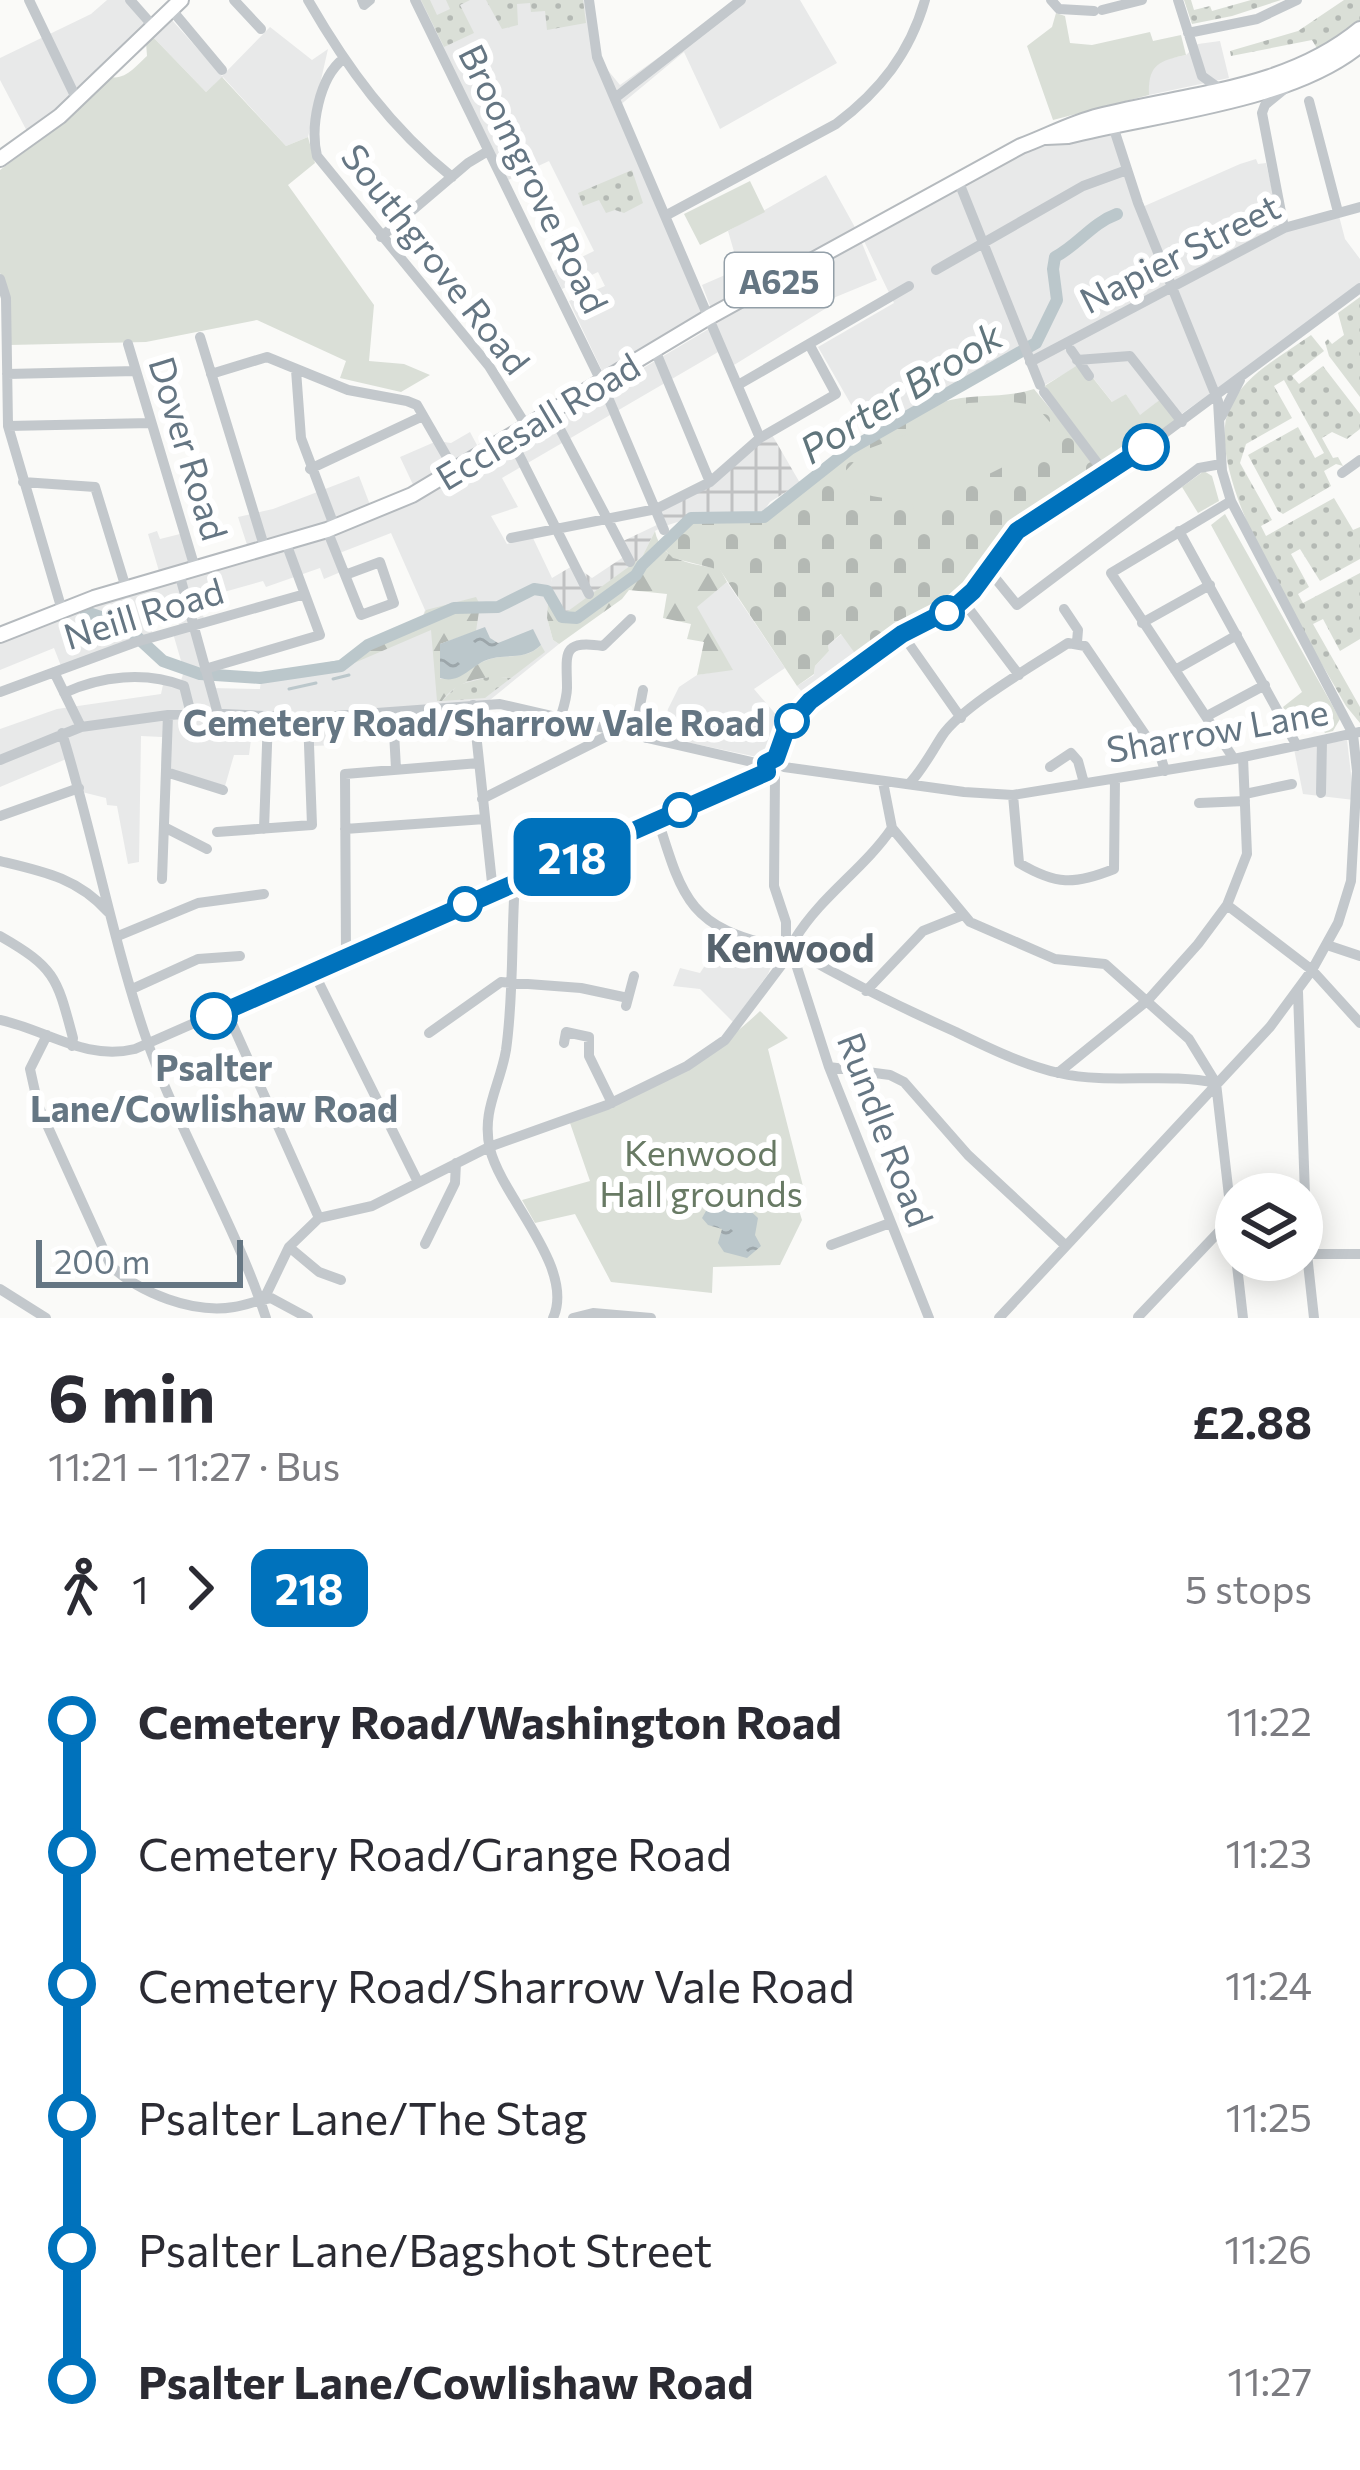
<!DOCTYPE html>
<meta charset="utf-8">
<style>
body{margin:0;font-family:Commissioner,sans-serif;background:#f7f7f7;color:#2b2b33;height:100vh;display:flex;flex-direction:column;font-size:45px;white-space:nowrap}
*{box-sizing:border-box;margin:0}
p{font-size:39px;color:#7c7c81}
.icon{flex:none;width:66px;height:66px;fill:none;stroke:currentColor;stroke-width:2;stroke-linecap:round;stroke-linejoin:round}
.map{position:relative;height:1318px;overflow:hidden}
.details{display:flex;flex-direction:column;background:#fff;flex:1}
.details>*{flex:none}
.badge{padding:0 24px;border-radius:18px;font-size:42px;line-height:78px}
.fabs{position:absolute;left:1215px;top:1173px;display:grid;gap:24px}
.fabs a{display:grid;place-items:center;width:108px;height:108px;border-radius:50%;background:#fff;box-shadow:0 6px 30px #0003;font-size:60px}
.scale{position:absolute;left:36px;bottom:30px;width:207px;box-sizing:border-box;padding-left:12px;border:6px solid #657683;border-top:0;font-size:33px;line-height:42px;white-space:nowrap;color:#657683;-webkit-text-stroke:9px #fff;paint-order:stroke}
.map>.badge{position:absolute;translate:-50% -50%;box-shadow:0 0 0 6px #fff}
.legs{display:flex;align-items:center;gap:18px;height:132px;padding:0 48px;font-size:39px}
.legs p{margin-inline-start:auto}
.overview{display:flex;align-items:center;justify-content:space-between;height:204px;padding:0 48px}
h1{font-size:66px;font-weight:700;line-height:90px}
ul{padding:0 48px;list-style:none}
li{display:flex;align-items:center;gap:42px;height:132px;font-size:45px}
li i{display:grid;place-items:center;width:18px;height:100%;margin:0 15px;background:currentColor}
li i::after{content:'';width:30px;height:30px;margin:-15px;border:9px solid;border-radius:50%;background:#fff}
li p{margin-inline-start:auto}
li:first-child i{background:linear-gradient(#0000 50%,currentColor 0)}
li:last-child i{background:linear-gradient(currentColor 50%,#0000 0)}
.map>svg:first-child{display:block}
.built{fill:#e8e9e9;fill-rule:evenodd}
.industrial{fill:url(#industrial-grid)}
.grass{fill:url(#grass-dots)}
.forest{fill:url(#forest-firs)}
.cemetery{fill:url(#cemetery-stones)}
.green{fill:#dadfd7}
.water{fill:url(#water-ripples)}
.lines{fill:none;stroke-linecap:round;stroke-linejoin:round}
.stream{stroke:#bbc7cb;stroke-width:3}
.river{stroke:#bbc7cb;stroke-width:12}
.major-casing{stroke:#b5babe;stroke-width:18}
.minor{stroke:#c3c8cc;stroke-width:10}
.major{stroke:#fff;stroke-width:14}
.line-1-casing{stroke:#fff;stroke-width:27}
.line-1{stroke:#0072bc;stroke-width:18}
.stop-1-dot{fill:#fff;stroke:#0072bc;stroke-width:6}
.labels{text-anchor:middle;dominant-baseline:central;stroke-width:12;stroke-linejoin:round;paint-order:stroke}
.shield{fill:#fff;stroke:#939fa8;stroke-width:3}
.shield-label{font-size:33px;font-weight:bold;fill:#657683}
.street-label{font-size:36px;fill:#657683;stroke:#fff}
.stop-label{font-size:36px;font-weight:bold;fill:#657683;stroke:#fff;text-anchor:end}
.park-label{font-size:36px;fill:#687a64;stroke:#fff}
.water-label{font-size:39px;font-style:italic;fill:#60757c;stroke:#fff}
.neighbourhood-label{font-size:39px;font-weight:bold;fill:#57646e;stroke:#fff}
</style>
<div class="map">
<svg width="1360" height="1318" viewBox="0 0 1360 1318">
<defs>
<pattern id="industrial-grid" width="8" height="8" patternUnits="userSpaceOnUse" patternTransform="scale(3)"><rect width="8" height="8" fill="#e8e9e9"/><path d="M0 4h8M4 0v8" fill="none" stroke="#c0c1c2"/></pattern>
<pattern id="grass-dots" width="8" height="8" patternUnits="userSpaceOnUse" patternTransform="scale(3)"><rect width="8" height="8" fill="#dadfd7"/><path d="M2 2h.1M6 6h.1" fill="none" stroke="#b4b9b4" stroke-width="1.8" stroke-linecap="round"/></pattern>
<pattern id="forest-firs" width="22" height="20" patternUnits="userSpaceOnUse" patternTransform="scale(3)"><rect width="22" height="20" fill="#dadfd7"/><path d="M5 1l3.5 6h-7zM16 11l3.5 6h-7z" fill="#b4b9b4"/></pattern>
<pattern id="cemetery-stones" width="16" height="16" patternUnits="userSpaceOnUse" patternTransform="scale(3)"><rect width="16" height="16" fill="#dadfd7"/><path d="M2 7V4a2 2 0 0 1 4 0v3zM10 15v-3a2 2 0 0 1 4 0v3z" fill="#b4b9b4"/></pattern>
<pattern id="water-ripples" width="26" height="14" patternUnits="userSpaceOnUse" patternTransform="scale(3)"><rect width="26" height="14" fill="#bbc7cb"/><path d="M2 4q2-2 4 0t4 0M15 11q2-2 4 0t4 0" fill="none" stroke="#9ca6aa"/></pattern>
</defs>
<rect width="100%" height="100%" fill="#fafaf8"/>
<path class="built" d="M107 0H132L153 20 81 94 29 135 0 80V58L91 14Z
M420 0H588L597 57 620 85 739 0H800L837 63 720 129 684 52 619 106 702 313 603 373 569 301 605 286 598 272 562 289 553 271 594 251 549 161 506 181Z
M171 19 222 76 270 27 312 60 328 49 308 137 286 146 223 77 206 92 152 36Z
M1220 41 1229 78 1149 95 1148 72 1152 67 1162 60 1186 55 1198 44Z
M1111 125 1140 208 1240 164 1256 159 1258 164 1266 163 1280 224 1172 286 1284 228 1338 212 1345 239 1360 259V288L1177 417 1162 398 1140 416 1126 394 1113 403 1082 364 1043 386 1026 350 957 390 931 397 868 434 818 347 894 303 862 237 1021 146Z
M826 175 857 231 877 280 826 301 828 307 734 365 725 348 502 478 518 507 491 516 507 544 532 536 552 578 547 618 553 640 559 644 485 704 340 718V745L310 746V734L291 735 289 730 252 732 249 755H234L225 786 161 766 162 737 141 736 139 862 128 864 117 806 107 805 106 798 82 792 71 757 0 787V729L57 709 161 694 164 680 180 684 184 671 172 630 180 627 174 612 148 614 153 637 61 666 54 648 0 670V635L161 578 148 534 157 531 160 539 184 533 195 568 249 551 238 517 273 509 359 476 372 510 416 491 400 457 437 441 451 443 470 432 486 462 717 324 702 285 732 272 727 260 735 255 728 231ZM391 533 425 610 423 616 364 644 345 659 257 676 261 680 260 689 211 688 194 626 205 623 199 599 263 581 266 587 320 568 324 579 343 571 337 554Z
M727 582 785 668 754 689 784 724 762 758 662 737 668 709 679 687 697 675 732 669 696 607Z
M842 634 863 664 810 701 797 686 814 675 815 666 829 651 828 645Z
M1347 740 1354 800 1303 794 1294 749Z
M721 941 775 957 768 974 733 1022 700 989 673 986 680 968 700 973Z"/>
<path class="industrial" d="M771 433 800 483 770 502 762 513 740 517 696 516 662 527 655 531 642 557 564 615 549 591 552 578 574 565 592 578 625 556 619 543 661 523 656 509 710 482Z"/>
<path class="grass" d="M421 0H430L437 15 450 9 446 0H470L460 5 474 33 444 47Z
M486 0H583L586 23 547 30 545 11 531 12 530 3 517 4 518 25 502 29Z
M1184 0H1191L1194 10 1210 6 1212 11 1251 0H1281L1232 16 1192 24Z
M1344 0H1360V20L1318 50 1312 40 1231 56 1230 51 1298 31Z
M632 170 643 203 624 213 615 210 606 213 599 200 583 206 578 193Z
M1360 297V397L1329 356 1325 342 1328 339 1332 344 1344 335 1338 313Z
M1311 335 1324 351 1292 376 1299 384 1323 366 1360 414V429L1347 439 1332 432 1322 438 1333 458 1338 457 1343 466 1336 464 1324 471 1331 486 1283 514 1278 511 1248 455 1298 427 1315 458 1324 453 1284 380 1274 386 1292 418 1246 444 1240 463 1272 520 1261 526 1266 536 1334 498 1353 530 1360 527V559L1320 581 1300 549 1291 554 1309 587 1298 594 1303 603 1360 573V639L1340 651 1323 619 1313 624 1360 707V723L1346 706C1311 642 1201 477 1229 409 1243 375 1282 356 1311 335Z
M492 676 511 678 485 698 442 701 458 685Z"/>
<path class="forest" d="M655 531C661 562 694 564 720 569L727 582 697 607 733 670 697 675 704 642 687 639 691 624 663 618 667 594 629 590 622 599 559 644 553 640 547 618 549 591 564 614 642 557Z
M476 597 480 605 476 631 440 644V679C462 679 467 668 485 661 505 652 525 662 541 645L545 652 511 678C486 675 458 679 442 701H437L431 630 338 670 260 681 257 676 345 659 364 644 423 616 426 610Z"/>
<path class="cemetery" d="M1034 389 1104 474 1013 527 996 544 962 593 934 613 902 625 859 659 841 634 828 645 829 651 815 666 814 674 797 686 720 570 673 558 658 543 680 523 694 519 764 517 839 460 942 402C973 393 1004 399 1034 389Z"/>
<path class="green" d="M1056 13 1065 16 1070 43 1092 45 1150 32 1153 41 1181 35 1186 55C1158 61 1148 65 1149 95L1053 120 1027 46 1052 27Z
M152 36 206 92 222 77 286 146 308 137 315 163 288 185 374 305 369 361 404 364 430 375 401 392 340 378 346 361 257 320 146 342 9 345 8 291 0 273V170L65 122 111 77C126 80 137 65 147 56L146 42Z
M750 181 765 212 700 245 684 214Z
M1081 363 1112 402 1126 394 1140 415 1162 398 1179 420 1108 472 1043 387Z
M1004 401 1035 405 1063 437 915 511 912 504C884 494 861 502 839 478L865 450 908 434 936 413 968 403Z
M1204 471 1212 476 1219 501 1198 513 1182 487Z
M1225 514 1340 719 1333 731 1325 733 1314 714 1294 725 1283 707 1302 692 1211 525Z
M760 1011 788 1038 768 1049 804 1190 794 1194 802 1220 780 1265 713 1267 712 1293 611 1282 575 1214 535 1223 522 1200 590 1181 570 1123C641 1094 705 1064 760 1011Z"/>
<path class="water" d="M485 627 490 638 498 643 533 629 541 645C524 662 504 652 484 661 468 669 459 684 440 678V644Z
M723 1202 742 1203 758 1218 755 1235 761 1246 747 1258 724 1252 718 1243 722 1229 708 1225 702 1218 706 1211 703 1205 718 1206Z"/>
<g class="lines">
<path class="stream" d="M333 679 349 675
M289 689 316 683"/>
<path class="river" d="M86 612 124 625 163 661 200 674 260 678 341 666 368 645 454 608 498 607 534 589 547 591 562 617 577 618 636 575 642 565 691 518 764 517 850 449 1036 343 1057 300 1053 269 1055 257C1078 245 1092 223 1117 214"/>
<g class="major-casing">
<path id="major" d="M1046 137 1068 136C1157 113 1291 102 1360 45
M0 159 60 116 181 0
M0 635 94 598 327 530 412 495 709 317 1021 146C1048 136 1071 123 1099 116 1189 93 1286 90 1360 29"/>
</g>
<path class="minor" d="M29 0 77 100
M130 0 153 26
M234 0 261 29
M308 0C347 68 391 128 452 177
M362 0 364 5 370 0
M415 0 601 381 664 530
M589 0 597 57 760 438
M1051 0 1059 9 1094 11
M1178 0 1202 76 1220 89
M171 9 222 70
M1102 10 1142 0
M1188 33 1257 19 1297 0
M343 59C319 78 310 127 317 156L489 366 527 427
M615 98 741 0
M1309 101 1338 212
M958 180 1040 385
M665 216 836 124C880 91 910 53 925 0
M1284 228 1262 113 1265 105 1287 87
M381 237 468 163 488 151
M936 270 1083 186 1127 170
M0 279 6 298 8 426 62 610
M200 337 265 549
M128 344 195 568
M655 350 710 482
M1071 350 1089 376
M1077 360 1130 356 1182 422
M1030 362 1284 228 1360 207
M296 370 301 438 335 528
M7 374 136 371
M211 374 267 357 348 390 407 401 417 405 455 471
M738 385 909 286
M1044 392 1107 476
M551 412 630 562
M1221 417 1240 380
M8 426 151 423
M510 437 589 594
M310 469 423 416
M1342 473 1360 460
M23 482 95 487 126 588
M1231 501 1111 573 1234 759
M327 530 361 615 394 603 380 562 345 575
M1179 531 1297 746
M511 538 656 509 710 482 760 438 836 394 809 344
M987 568 1017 605 1199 468 1221 464
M179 573 218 714
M963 601 1019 675
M1064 609 1078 630 1077 642
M1142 623 1210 585
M902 634 961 718
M205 669 320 635 286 543
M1175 670 1237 635
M54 672 81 727
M643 690 638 716 651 718 646 738
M0 692 136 642 305 594
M64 693C101 676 145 671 184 686L191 714
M473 705 493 892
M393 713 396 769
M1207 716 1265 685
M560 719C563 709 567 698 567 688 567 655 560 639 603 646L631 619
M62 733C93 833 111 934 144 1032 177 1130 234 1220 266 1318
M776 757 787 727 810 701 902 634 963 601 1017 531 1107 476 1360 288
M0 760 81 727 168 715 204 713 308 718 500 704 765 765
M784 767 964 792 1013 795 1234 759 1360 732
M1050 767 1071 753 1078 761 1084 783
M166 772 223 790
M775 776 774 886 786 922V938
M883 782 892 828 970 922 1055 959 1105 964 1189 1039 1216 1083 1243 1318
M909 784C923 769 931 753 942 736 962 706 1036 664 1068 643L1085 646 1161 758 1165 771
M1321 793 1322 741
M1245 794 1292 784
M1013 795 1019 863C1056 885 1074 885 1114 869L1115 779
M482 799 613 733
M1199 803 1245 801
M0 816 79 788
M658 820C683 901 691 928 779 947
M164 827 207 849
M264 829 268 718
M345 829 485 819
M217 832 312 825 308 718
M0 861C42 871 78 878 108 912
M162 879 168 715
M515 882C511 938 514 994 506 1050 500 1086 481 1111 490 1149 502 1198 576 1268 553 1318
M1227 905 1312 970 1360 1023
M0 936C56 968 57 978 73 1038L72 1046
M118 936 198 903 264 894
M795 939C821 896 864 869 892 828
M1327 945 1360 956
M799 953C851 983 902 1008 956 1032 989 1048 1024 1065 1059 1073 1111 1085 1165 1072 1216 1083
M346 956 345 774 479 763
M794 958 829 1067 929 1318
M313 971 418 1182
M132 989 198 959 240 956
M866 991 923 931 963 915
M1298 992 1307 1254 1314 1318
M626 1006 634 976
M226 1010 319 1218
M0 1020C47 1030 85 1061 135 1049L767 772
M429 1033 501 982 581 988 628 998
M47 1035 30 1069 38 1105 111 1266C140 1293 193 1314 234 1307 247 1305 258 1300 271 1298L308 1318
M564 1043 566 1032 589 1037V1056L612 1103
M829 1067 890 1075 904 1082 968 1155 1065 1245
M1058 1073 1148 1000 1198 944 1227 905 1247 854 1243 757
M425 1244 455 1183 456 1163
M831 1245 890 1223
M289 1247 319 1272 341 1280
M1305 1254H1360
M0 1289 46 1318
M264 1299 289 1247 319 1218 372 1206 489 1147 607 1105 687 1066 725 1040 786 959
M1138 1317 1230 1220
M573 1318 593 1313 651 1318
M999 1318 1270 1027 1312 970 1338 923 1351 881 1357 771 1353 734 1231 501 1222 471 1218 401 1138 203 1111 120"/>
<use href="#major" class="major"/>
</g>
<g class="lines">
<g class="line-1-casing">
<path id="line-1" d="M214 1016 767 772 766 763 776 758 787 727 810 701 902 634 955 607 973 591 1017 531 1146 447"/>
</g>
<use href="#line-1" class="line-1"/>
</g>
<g class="stop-1-dot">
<circle cx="1146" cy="447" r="21"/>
<circle cx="947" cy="613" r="15"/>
<circle cx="792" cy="721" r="15"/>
<circle cx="680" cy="810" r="15"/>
<circle cx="465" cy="904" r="15"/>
<circle cx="214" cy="1016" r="21"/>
</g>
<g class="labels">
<rect class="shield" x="725" y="253" width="108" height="54" rx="9"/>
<g class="shield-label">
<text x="779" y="280">A625</text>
</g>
<g class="street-label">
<text transform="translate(535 178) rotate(64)">Broomgrove Road</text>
<text transform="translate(1179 252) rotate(-27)">Napier Street</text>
<text transform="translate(437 258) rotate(52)">Southgrove Road</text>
<text transform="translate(537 420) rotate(-31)">Ecclesall Road</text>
<text transform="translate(190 448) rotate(73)">Dover Road</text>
<text transform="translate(143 612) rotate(-17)">Neill Road</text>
<text transform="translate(1217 729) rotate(-10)">Sharrow Lane</text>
<text transform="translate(887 1129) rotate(69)">Rundle Road</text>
</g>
<g class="stop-label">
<text x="765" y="721">Cemetery Road/Sharrow Vale Road</text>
<text x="214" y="1066" text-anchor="middle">Psalter<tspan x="214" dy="41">Lane/Cowlishaw Road</tspan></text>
</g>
<g class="park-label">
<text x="701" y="1151">Kenwood<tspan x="701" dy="41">Hall grounds</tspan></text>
</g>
<g class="water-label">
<text transform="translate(900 391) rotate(-32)">Porter Brook</text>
</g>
<g class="neighbourhood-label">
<text x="790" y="946">Kenwood</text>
</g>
</g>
</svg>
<div class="fabs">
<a><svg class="icon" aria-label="layers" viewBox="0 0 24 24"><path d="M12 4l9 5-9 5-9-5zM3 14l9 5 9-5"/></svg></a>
</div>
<div class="scale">200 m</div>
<b class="badge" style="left:572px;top:857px;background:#0072bc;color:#fff">218</b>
</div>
<section class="details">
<div class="overview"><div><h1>6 min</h1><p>11:21 – 11:27 · Bus</p></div><b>£2.88</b></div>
<div class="legs"><svg class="icon" aria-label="walk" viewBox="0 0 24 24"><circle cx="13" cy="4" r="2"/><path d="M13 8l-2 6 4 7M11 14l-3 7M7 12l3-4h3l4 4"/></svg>1<svg class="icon" aria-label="forward" viewBox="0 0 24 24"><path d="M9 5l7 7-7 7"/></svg><b class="badge" style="background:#0072bc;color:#fff">218</b><p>5 stops</p></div>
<ul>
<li><i style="color:#0072bc"></i><b>Cemetery Road/Washington Road</b><p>11:22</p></li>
<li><i style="color:#0072bc"></i><span>Cemetery Road/Grange Road</span><p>11:23</p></li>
<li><i style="color:#0072bc"></i><span>Cemetery Road/Sharrow Vale Road</span><p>11:24</p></li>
<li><i style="color:#0072bc"></i><span>Psalter Lane/The Stag</span><p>11:25</p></li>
<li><i style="color:#0072bc"></i><span>Psalter Lane/Bagshot Street</span><p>11:26</p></li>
<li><i style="color:#0072bc"></i><b>Psalter Lane/Cowlishaw Road</b><p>11:27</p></li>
</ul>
</section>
